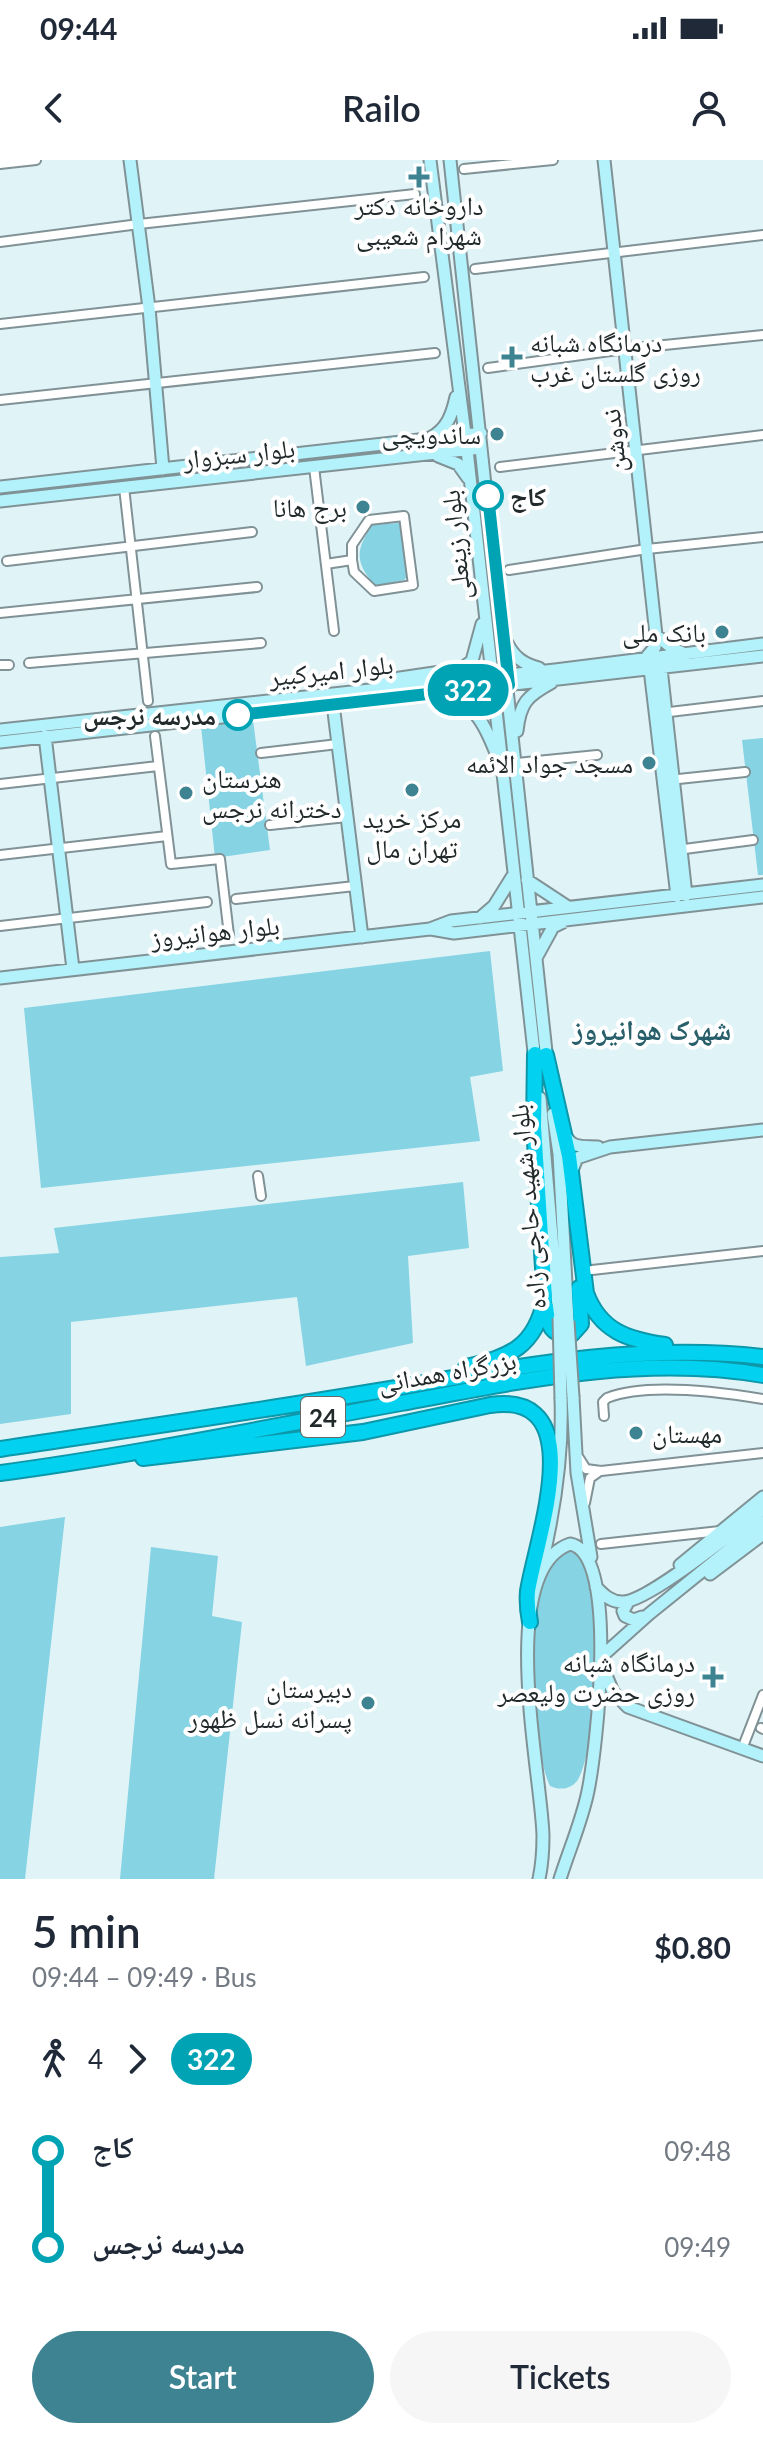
<!DOCTYPE html>
<meta charset="utf-8">
<style>
body{margin:0;font-family:Lato,"Noto Naskh Arabic",sans-serif;background:#f6f6f7;color:#1f2937;height:100vh;display:flex;flex-direction:column;font-size:30px;white-space:nowrap}
*{box-sizing:border-box;margin:0}
p{font-size:26px;color:#747a83}
.icon{flex:none;width:44px;height:44px;fill:none;stroke:currentColor;stroke-width:2;stroke-linecap:round;stroke-linejoin:round}
.map{position:relative;height:1719px;overflow:hidden}
.side{display:flex;flex-direction:column;background:#fff;flex:1}
.side>*{flex:none}
.badge{padding:0 16px;border-radius:26px;font-size:28px;line-height:52px}
.map>.badge{position:absolute;translate:-50% -50%;box-shadow:0 0 0 4px #fff}
.legs{display:flex;align-items:center;gap:12px;height:88px;padding:0 32px;font-size:26px}
.legs p{margin-inline-start:auto}
.head{display:flex;align-items:center;justify-content:space-between;height:136px;padding:0 32px}
h1{font-size:44px;font-weight:600;line-height:60px}
.cta{display:flex;gap:16px;margin-top:auto;padding:16px 32px}
.cta a{flex:1;height:92px;border-radius:48px;background:#3e8391;color:#fff;font-size:32px;font-weight:600;line-height:92px;text-align:center}
.cta a+a{background:#f6f6f7;color:#1f2937}
ul{padding:0 32px;list-style:none}
li{display:flex;align-items:center;gap:28px;height:96px;font-size:30px}
li i{display:grid;place-items:center;width:12px;height:100%;margin:0 10px;background:currentColor}
li i::after{content:'';width:20px;height:20px;margin:-10px;border:6px solid;border-radius:50%;background:#fff}
li p{margin-inline-start:auto}
li:first-child i{background:linear-gradient(#0000 50%,currentColor 0)}
li:last-child i{background:linear-gradient(currentColor 50%,#0000 0)}
.status{display:flex;justify-content:space-between;align-items:center;height:56px;padding:0 40px;background:#fff;direction:ltr}
.status svg{height:22px;fill:currentColor}
header{display:flex;justify-content:space-between;align-items:center;height:104px;padding:0 32px;background:#fff;font-size:36px;font-weight:600}
.map>svg:first-child{display:block}
.green{fill:#85d3e3}
.lines{fill:none;stroke-linecap:round;stroke-linejoin:round}
.street-casing{stroke:#809296;stroke-width:12}
.secondary-casing{stroke:#809296;stroke-width:15}
.highway-casing{stroke:#0d97aa;stroke-width:18}
.street{stroke:#fff;stroke-width:8}
.secondary{stroke:#b3f2fa;stroke-width:11}
.highway{stroke:#02d2ef;stroke-width:14}
.secondary-bridge-casing{stroke:#809296;stroke-width:15;stroke-linecap:butt}
.secondary-bridge{stroke:#b3f2fa;stroke-width:11}
.line-1-casing{stroke:#fff;stroke-width:18}
.line-1{stroke:#00a3b4;stroke-width:12}
.poi-dot{fill:#3e8391;stroke:#fff;stroke-width:3}
.stop-1-dot{fill:#fff;stroke:#00a3b4;stroke-width:4}
.labels{text-anchor:middle;dominant-baseline:central;stroke-width:8;stroke-linejoin:round;paint-order:stroke}
.shield{fill:#fff;stroke:#64696a;stroke-width:2}
.shield-label{font-size:24px;font-weight:bold;fill:#21292a}
.poi-label{font-size:26px;fill:#21292a;stroke:#fff;text-anchor:end}
.street-label{font-size:26px;fill:#21292a;stroke:#fff}
.stop-label{font-size:26px;font-weight:bold;fill:#21292a;stroke:#fff;text-anchor:start}
.neighbourhood-label{font-size:28px;font-weight:bold;fill:#285f6a;stroke:#fff}
</style>
<div class="status"><b>09:44</b><svg viewBox="0 0 49 12"><path d="M0 12V9h3v3zM5 12V6h3v6zM10 12V3h3v9zM15 12V0h3v12zM26 1h20v11H26zM47 4h2v5h-2z"/></svg></div>
<header><svg class="icon" aria-label="back" viewBox="0 0 24 24"><path d="M15 5l-7 7 7 7"/></svg>Railo<svg class="icon" aria-label="person" viewBox="0 0 24 24"><circle cx="12" cy="8" r="4"/><path d="M4 21q1-7 8-7t8 7"/></svg></header>
<div class="map">
<svg width="763" height="1719" viewBox="0 0 763 1719">
<rect width="100%" height="100%" fill="#e0f3f7"/>
<path class="green" d="M399 363 401 364 407 417 404 420 375 426C355 401 355 392 372 365Z
M253 560 270 690 215 698 201 566Z
M763 578V715H758L742 580Z
M490 791 503 911 470 917 480 981 41 1028 24 848Z
M463 1022 469 1088 408 1096 413 1183 306 1206 297 1137 71 1162V1254L0 1264V1097L59 1093 54 1068Z
M65 1357 25 1719H0V1367Z
M151 1387 218 1396 212 1456 242 1462 214 1719H120Z
M568 1391C576 1394 582 1398 586 1406 602 1436 597 1594 577 1621 570 1630 559 1630 550 1626 531 1587 523 1426 557 1397 560 1394 564 1393 568 1391Z"/>
<g class="lines">
<g class="street-casing">
<path id="street" d="M0 4 36 0
M464 9 553 0
M0 82 139 64 415 34
M475 109 763 75
M0 164 424 117
M488 208 625 189 763 175
M0 240 435 193
M314 307 334 471
M500 307 763 275
M124 327 148 541
M7 401 252 372
M326 404 352 400V385L369 360 404 356 413 425 374 431 354 412 352 400
M509 410 647 389 763 377
M0 453 257 427
M29 503 261 483
M0 505H9
M661 553 763 541
M155 576 171 704 220 699 229 775
M261 593 338 584
M517 603 597 595
M669 620 745 612
M0 624 158 606
M270 665 347 657
M677 690 753 680
M0 695 167 676
M236 739 355 726
M0 766 207 742
M258 1016 261 1036
M592 1110 763 1091
M604 1256 603 1242 607 1238C647 1222 720 1232 763 1239
M579 1298 586 1309 601 1311 763 1293
M585 1343 590 1318 600 1311
M601 1384 720 1371
M761 1568 763 1569
M742 1589 763 1535"/>
</g>
<g class="secondary-casing">
<path id="secondary" d="M130 0 149 148 163 309
M430 0 467 290 535 901
M450 0 547 901
M604 0 656 475 655 487 645 499
M430 278C447 269 452 255 456 237
M438 296 458 304 468 318
M0 327 481 273
M0 341 473 289
M656 475 672 488 685 494
M507 483C514 497 523 504 539 508
M661 508 686 735
M650 509 677 736
M380 521 461 509 472 501 482 464
M439 537C473 538 485 565 496 593
M333 544 362 777
M0 570 555 510 763 484
M517 571C520 543 527 536 551 523
M45 576 73 809
M0 582 763 496
M527 720 568 747
M480 758 494 746 514 714
M431 769 454 773 763 737
M536 798 553 767 563 762
M0 818 430 769 451 761 763 725
M540 938 559 1158
M553 954 559 994 568 1161
M565 974C571 989 583 986 598 987
M571 1013 577 998 610 987 763 970
M573 1237 577 1313 591 1397
M542 1403C555 1348 563 1295 561 1239
M680 1405 763 1337
M710 1414 763 1374
M596 1427C603 1434 610 1442 622 1442 647 1443 739 1367 763 1349
M628 1442 623 1451 625 1456 634 1460 642 1457
M601 1497 649 1454 763 1362
M603 1508 613 1532 628 1547 763 1596
M539 1719C542 1705 543 1691 543 1676 542 1616 495 1410 570 1384 620 1392 596 1592 588 1631 582 1661 569 1690 560 1719"/>
</g>
<g class="highway-casing">
<path id="highway" d="M546 895 569 996 586 1133C600 1171 628 1180 665 1185
M546 1147C548 1165 551 1177 572 1174L581 1164 579 1128
M466 1207C510 1197 535 1187 545 1139L534 967 535 894
M0 1289C126 1270 252 1252 378 1231 506 1209 632 1182 763 1197
M143 1298 363 1272 490 1245C593 1230 536 1379 528 1431 527 1442 528 1452 530 1462
M0 1313C135 1295 268 1267 401 1243 520 1221 642 1194 763 1215"/>
</g>
<use href="#street" class="street"/>
<use href="#secondary" class="secondary"/>
<use href="#highway" class="highway"/>
<g class="secondary-bridge-casing">
<path id="secondary-bridge" d="M559 1158 561 1239
M568 1161 573 1237"/>
</g>
<use href="#secondary-bridge" class="secondary-bridge"/>
</g>
<g class="lines">
<g class="line-1-casing">
<path id="line-1" d="M238 555 509 525 488 336"/>
</g>
<use href="#line-1" class="line-1"/>
</g>
<g class="poi-dot">
<path d="M415 5h8v8h8v8h-8v8h-8v-8h-8v-8h8z"/>
<path d="M508 185h8v8h8v8h-8v8h-8v-8h-8v-8h8z"/>
<circle cx="497" cy="274" r="8"/>
<circle cx="363" cy="347" r="8"/>
<circle cx="722" cy="472" r="8"/>
<circle cx="649" cy="603" r="8"/>
<circle cx="412" cy="630" r="8"/>
<circle cx="186" cy="633" r="8"/>
<circle cx="636" cy="1273" r="8"/>
<path d="M709 1505h8v8h8v8h-8v8h-8v-8h-8v-8h8z"/>
<circle cx="368" cy="1543" r="8"/>
</g>
<g class="stop-1-dot">
<circle cx="488" cy="336" r="14"/>
<circle cx="238" cy="555" r="14"/>
</g>
<g class="labels">
<rect class="shield" x="301" y="1237" width="44" height="40" rx="6"/>
<g class="shield-label">
<text x="323" y="1257">24</text>
</g>
<g class="poi-label">
<text x="419" y="45" text-anchor="middle">داروخانه دکتر<tspan x="419" dy="30">شهرام شعیبی</tspan></text>
<text x="530" y="182" text-anchor="start">درمانگاه شبانه<tspan x="530" dy="30">روزی گلستان غرب</tspan></text>
<text x="481" y="274">ساندویچی</text>
<text x="347" y="347">برج هانا</text>
<text x="706" y="472">بانک ملی</text>
<text x="633" y="603">مسجد جواد الائمه</text>
<text x="202" y="618" text-anchor="start">هنرستان<tspan x="202" dy="30">دخترانه نرجس</tspan></text>
<text x="412" y="658" text-anchor="middle">مرکز خرید<tspan x="412" dy="30">تهران مال</tspan></text>
<text x="652" y="1273" text-anchor="start">مهستان</text>
<text x="695" y="1502">درمانگاه شبانه<tspan x="695" dy="30">روزی حضرت ولیعصر</tspan></text>
<text x="352" y="1528">دبیرستان<tspan x="352" dy="30">پسرانه نسل ظهور</tspan></text>
</g>
<g class="street-label">
<text transform="translate(613 281) rotate(-96)">ندوشن</text>
<text transform="translate(239 293) rotate(-6)">بلوار سبزوار</text>
<text transform="translate(455 385) rotate(-96)">بلوار زینعلی</text>
<text transform="translate(331 510) rotate(-6)">بلوار امیرکبیر</text>
<text transform="translate(215 771) rotate(-6)">بلوار هوانیروز</text>
<text transform="translate(527 1047) rotate(-95)">بلوار شهید حاجی زاده</text>
<text transform="translate(447 1211) rotate(-10)">بزرگراه همدانی</text>
</g>
<g class="stop-label">
<text x="510" y="336">کاج</text>
<text x="216" y="555" text-anchor="end">مدرسه نرجس</text>
</g>
<g class="neighbourhood-label">
<text x="652" y="869">شهرک هوانیروز</text>
</g>
</g>
</svg>
<b class="badge" style="left:468px;top:530px;background:#00a3b4;color:#fff">322</b>
</div>
<section class="side">
<div class="head"><div><h1>5 min</h1><p>09:44 – 09:49 · Bus</p></div><b>$0.80</b></div>
<div class="legs"><svg class="icon" aria-label="walk" viewBox="0 0 24 24"><circle cx="13" cy="4" r="2"/><path d="M13 8l-2 6 4 7M11 14l-3 7M7 12l3-4h3l4 4"/></svg>4<svg class="icon" aria-label="forward" viewBox="0 0 24 24"><path d="M9 5l7 7-7 7"/></svg><b class="badge" style="background:#00a3b4;color:#fff">322</b></div>
<ul>
<li><i style="color:#00a3b4"></i><b>کاج</b><p>09:48</p></li>
<li><i style="color:#00a3b4"></i><b>مدرسه نرجس</b><p>09:49</p></li>
</ul>
<div class="cta"><a>Start</a><a>Tickets</a></div>
</section>
